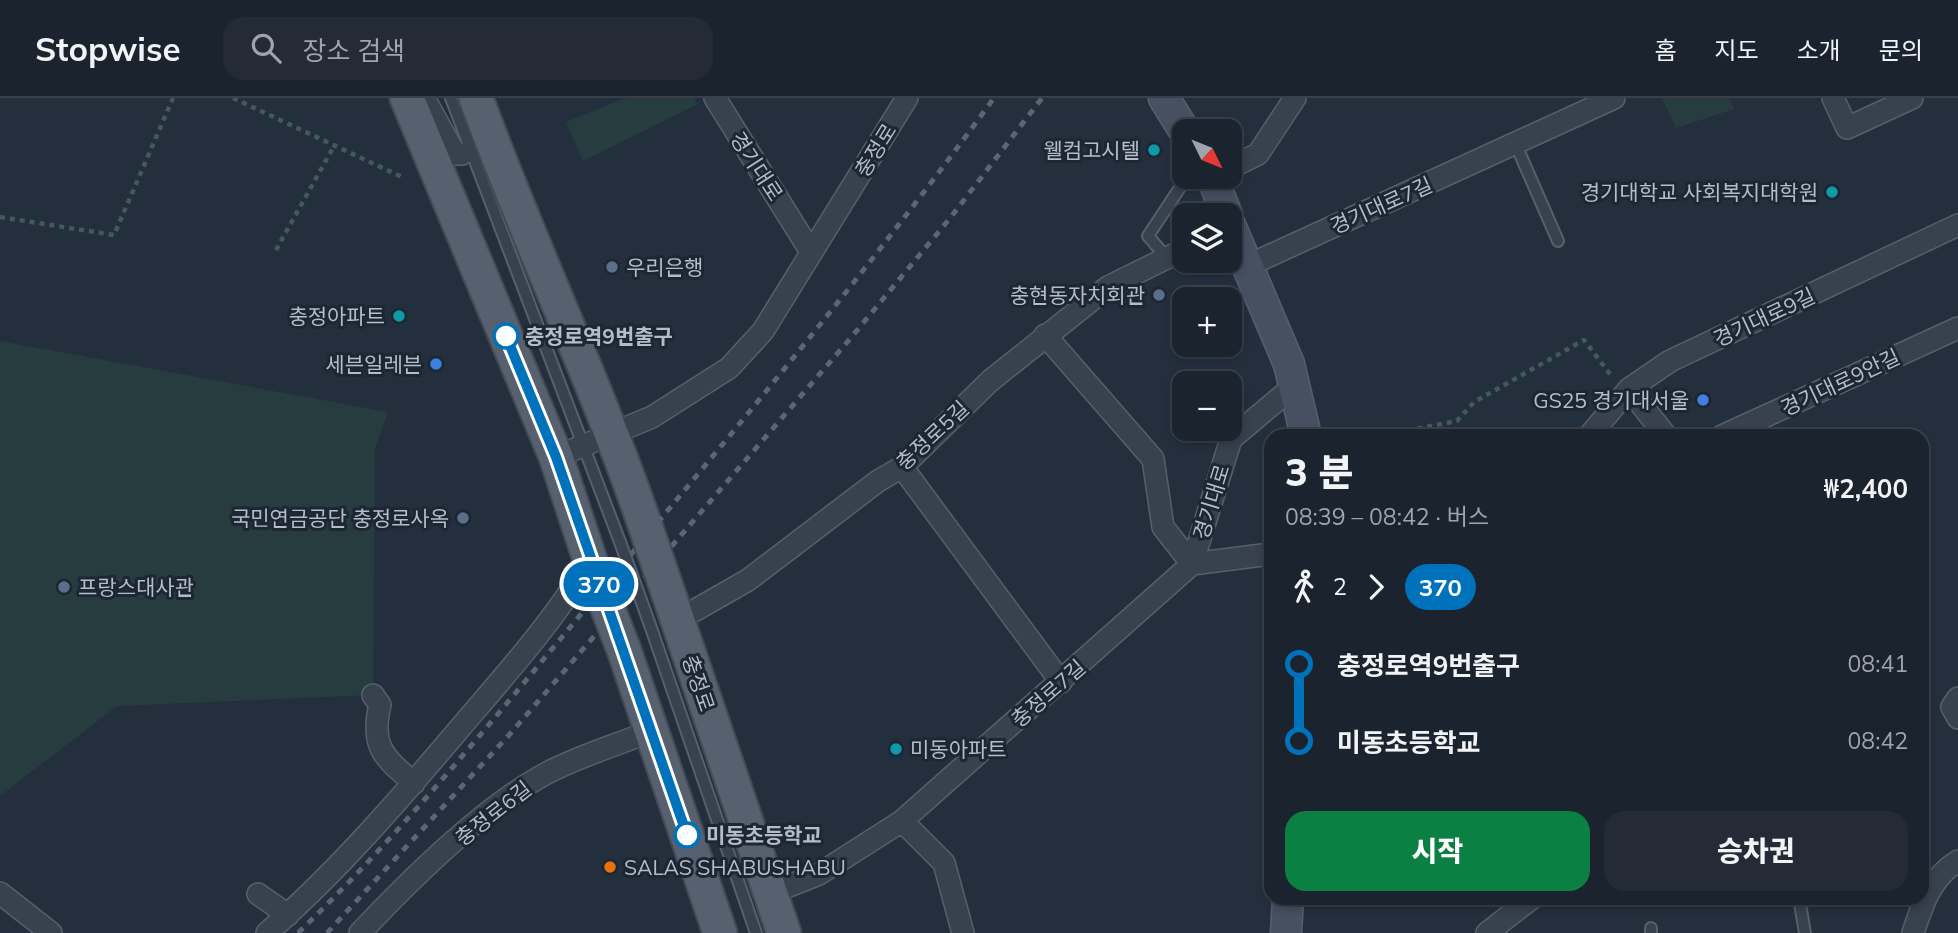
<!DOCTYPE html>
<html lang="ko">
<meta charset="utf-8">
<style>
body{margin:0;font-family:Mulish,"Noto Sans KR",sans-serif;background:#242b36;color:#f1f3f6;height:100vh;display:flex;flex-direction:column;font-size:26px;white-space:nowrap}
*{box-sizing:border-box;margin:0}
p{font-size:23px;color:#a0a4aa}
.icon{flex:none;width:38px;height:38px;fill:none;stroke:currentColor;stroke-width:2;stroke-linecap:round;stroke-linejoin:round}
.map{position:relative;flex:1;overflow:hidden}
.sheet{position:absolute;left:1264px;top:331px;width:665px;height:476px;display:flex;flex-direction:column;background:#1b232e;border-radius:21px;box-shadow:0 4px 10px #0003,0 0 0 2px #39404a}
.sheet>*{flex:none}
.badge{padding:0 14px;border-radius:23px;font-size:24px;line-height:46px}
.needle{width:46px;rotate:133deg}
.controls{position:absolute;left:1172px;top:21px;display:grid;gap:14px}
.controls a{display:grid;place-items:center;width:70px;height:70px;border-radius:14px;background:#1b232e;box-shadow:0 4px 10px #0003,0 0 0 2px #39404a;font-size:35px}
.map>.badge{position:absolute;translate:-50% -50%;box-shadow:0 0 0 4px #fff}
.legs{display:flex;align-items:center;gap:10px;height:77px;padding:0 21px;font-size:23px}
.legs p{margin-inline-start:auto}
.overview{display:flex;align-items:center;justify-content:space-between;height:119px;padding:0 21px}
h1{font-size:38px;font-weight:800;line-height:52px}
.action{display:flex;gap:14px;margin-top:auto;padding:14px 21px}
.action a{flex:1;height:80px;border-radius:21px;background:#0b8043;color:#fff;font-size:28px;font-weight:800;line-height:80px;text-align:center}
.action a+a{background:#242b36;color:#f1f3f6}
ul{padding:0 21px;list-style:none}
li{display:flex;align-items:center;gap:24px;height:77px;font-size:26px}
li i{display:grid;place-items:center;width:10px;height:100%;margin:0 9px;background:currentColor}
li i::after{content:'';width:18px;height:18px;margin:-9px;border:5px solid;border-radius:50%;background:#1b232e}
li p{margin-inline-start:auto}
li:first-child i{background:linear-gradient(#0000 50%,currentColor 0)}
li:last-child i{background:linear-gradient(currentColor 50%,#0000 0)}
header{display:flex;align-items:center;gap:42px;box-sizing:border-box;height:98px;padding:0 35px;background:#1b232e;border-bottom:2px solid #39404a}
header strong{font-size:33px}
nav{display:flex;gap:38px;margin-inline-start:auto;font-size:24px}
.search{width:490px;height:63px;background:#242b36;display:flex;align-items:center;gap:18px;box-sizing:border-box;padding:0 24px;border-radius:21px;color:#a0a4aa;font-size:26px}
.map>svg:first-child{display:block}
.green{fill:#263c3f}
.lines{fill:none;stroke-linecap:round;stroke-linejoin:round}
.lane-casing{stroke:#565f6c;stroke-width:14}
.street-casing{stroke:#565f6c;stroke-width:24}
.secondary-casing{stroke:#565f6c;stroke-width:33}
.primary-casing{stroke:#414a57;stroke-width:37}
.path{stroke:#44595c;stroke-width:4.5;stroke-dasharray:5 5;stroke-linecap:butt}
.lane{stroke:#38414e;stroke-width:10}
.street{stroke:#38414e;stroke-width:21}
.secondary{stroke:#465061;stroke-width:30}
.primary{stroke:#56606e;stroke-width:33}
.rail{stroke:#5a6575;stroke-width:5;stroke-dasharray:7 7;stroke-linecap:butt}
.lane-bridge-casing{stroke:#565f6c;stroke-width:14;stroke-linecap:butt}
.primary-bridge-casing{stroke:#414a57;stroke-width:37;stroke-linecap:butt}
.lane-bridge{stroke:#38414e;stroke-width:10}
.primary-bridge{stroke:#56606e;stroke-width:33}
.line-1-casing{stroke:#fff;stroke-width:16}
.line-1{stroke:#0072bc;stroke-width:10}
.culture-dot{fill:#0f9aa8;stroke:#1d2633;stroke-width:2.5}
.service-dot{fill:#5c6f8a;stroke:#1d2633;stroke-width:2.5}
.stop-1-dot{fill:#fff;stroke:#0072bc;stroke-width:3.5}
.shop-dot{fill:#3f7fe0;stroke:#1d2633;stroke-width:2.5}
.food-dot{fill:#e8710a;stroke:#1d2633;stroke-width:2.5}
.labels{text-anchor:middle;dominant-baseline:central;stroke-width:6;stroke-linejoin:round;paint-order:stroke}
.street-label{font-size:21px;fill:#b4bcc9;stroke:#1d2633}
.poi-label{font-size:21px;fill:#b4bcc9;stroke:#1d2633;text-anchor:end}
.stop-label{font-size:21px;font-weight:bold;fill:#b4bcc9;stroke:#1d2633;text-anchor:start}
</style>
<header>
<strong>Stopwise</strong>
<div class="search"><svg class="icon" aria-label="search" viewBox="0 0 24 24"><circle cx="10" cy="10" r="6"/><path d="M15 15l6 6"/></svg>장소 검색</div>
<nav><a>홈</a><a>지도</a><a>소개</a><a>문의</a></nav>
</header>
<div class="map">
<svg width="1958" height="835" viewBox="0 0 1958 835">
<rect width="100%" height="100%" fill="#242f3e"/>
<path class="green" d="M626 0H694L698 6 583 63 566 24Z
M1662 0H1729L1734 11 1676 30Z
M0 243 388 314 375 351 373 597 117 608 0 698Z"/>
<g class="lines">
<g class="lane-casing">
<path id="lane" d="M451 0 620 444
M1516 47 1558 143
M1167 160 1148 138 1187 79
M650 527 756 835
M1799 800 1805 835
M1651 835V830"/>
</g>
<g class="street-casing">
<path id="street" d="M424 0 455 56H462
M715 0 811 154
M1833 0 1847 30 1912 0
M1230 70 1258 56 1295 0
M1247 168 1614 0
M1045 237 1153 361 1163 429 1192 466
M1629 291 1666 338
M1589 338 1629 291 1670 263 1958 127
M1722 338 1958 230
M556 359 652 319 729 270 763 233 907 0
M902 369 1061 584
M1192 466 1231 341 1294 288
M678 522 748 482 878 383 902 369 990 283 1108 189 1185 151
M373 597 380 607C370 648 384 660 414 685
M1958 600 1952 609 1958 620
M902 723 944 765 963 835
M0 795 51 835
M771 795 819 776 902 723 1192 466 1270 456
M258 796 288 817
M267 835C337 774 400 701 460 630 506 576 553 524 590 463
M360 835C408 784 485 708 547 675 579 658 617 647 651 633
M1487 835 1532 800
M1913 835C1922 807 1931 779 1958 763"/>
</g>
<g class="secondary-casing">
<path id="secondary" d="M1164 0 1185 34
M1212 79 1227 117
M1230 127 1289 266 1306 338
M1286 835 1288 800"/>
</g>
<g class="primary-casing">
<path id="primary" d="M407 0 556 359 596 480
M476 0C529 145 596 284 646 430
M669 497 784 835
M624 552 720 835"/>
</g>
<path class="path" d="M233 0 404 80
M0 119 114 137 173 0
M276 152 334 48
M1378 338 1457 323 1474 304 1584 242 1613 280"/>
<use href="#lane" class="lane"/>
<use href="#street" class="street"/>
<use href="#secondary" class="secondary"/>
<use href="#primary" class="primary"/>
<path class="rail" d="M298 835C408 729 504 608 602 491 737 330 870 170 994 0
M327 835 510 636 849 242 951 119 1042 0"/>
<g class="lane-bridge-casing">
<path id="lane-bridge" d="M620 444 650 527"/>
</g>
<g class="primary-bridge-casing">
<path id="primary-bridge" d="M646 430 669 497
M596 480 624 552"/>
</g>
<use href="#lane-bridge" class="lane-bridge"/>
<use href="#primary-bridge" class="primary-bridge"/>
</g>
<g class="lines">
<g class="line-1-casing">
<path id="line-1" d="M506 238 556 359 687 737"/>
</g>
<use href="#line-1" class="line-1"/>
</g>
<g class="culture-dot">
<circle cx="1154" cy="52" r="7"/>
<circle cx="1832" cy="94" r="7"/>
<circle cx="399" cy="218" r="7"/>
<circle cx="896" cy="651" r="7"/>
</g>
<g class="service-dot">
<circle cx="612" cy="169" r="7"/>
<circle cx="1159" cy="197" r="7"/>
<circle cx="463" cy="420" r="7"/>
<circle cx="64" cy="489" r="7"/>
</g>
<g class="stop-1-dot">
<circle cx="506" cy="238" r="12"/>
<circle cx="687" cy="737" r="12"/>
</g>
<g class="shop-dot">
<circle cx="436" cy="266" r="7"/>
<circle cx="1703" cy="302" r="7"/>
</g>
<circle class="food-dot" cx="610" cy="769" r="7"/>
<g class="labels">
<g class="street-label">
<text transform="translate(875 52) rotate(-58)">충정로</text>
<text transform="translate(757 68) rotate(57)">경기대로</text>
<text transform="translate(1381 107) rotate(-24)">경기대로7길</text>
<text transform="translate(1764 219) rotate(-25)">경기대로9길</text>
<text transform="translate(1840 284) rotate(-25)">경기대로9안길</text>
<text transform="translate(932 337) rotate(-43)">충정로5길</text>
<text transform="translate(1211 404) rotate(-73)">경기대로</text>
<text transform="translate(699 585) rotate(71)">충정로</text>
<text transform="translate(1048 595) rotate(-41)">충정로7길</text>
<text transform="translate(493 715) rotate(-38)">충정로6길</text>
</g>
<g class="poi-label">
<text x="1140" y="52">웰컴고시텔</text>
<text x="1818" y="94">경기대학교 사회복지대학원</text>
<text x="626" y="169" text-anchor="start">우리은행</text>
<text x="1145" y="197">충현동자치회관</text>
<text x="385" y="218">충정아파트</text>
<text x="422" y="266">세븐일레븐</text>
<text x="1689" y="302">GS25 경기대서울</text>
<text x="449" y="420">국민연금공단 충정로사옥</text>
<text x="78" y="489" text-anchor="start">프랑스대사관</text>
<text x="910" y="651" text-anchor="start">미동아파트</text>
<text x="624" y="769" text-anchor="start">SALAS SHABUSHABU</text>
</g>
<g class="stop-label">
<text x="525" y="238">충정로역9번출구</text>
<text x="706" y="737">미동초등학교</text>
</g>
</g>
</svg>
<div class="controls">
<a><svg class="needle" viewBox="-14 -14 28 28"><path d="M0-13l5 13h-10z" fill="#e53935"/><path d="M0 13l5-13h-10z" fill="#a0a4aa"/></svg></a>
<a><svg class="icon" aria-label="layers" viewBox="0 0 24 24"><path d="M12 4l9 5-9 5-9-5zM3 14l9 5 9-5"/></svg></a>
<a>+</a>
<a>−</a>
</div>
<b class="badge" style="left:599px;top:486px;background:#0072bc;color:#fff">370</b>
<section class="sheet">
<div class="overview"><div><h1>3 분</h1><p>08:39 – 08:42 · 버스</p></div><b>₩2,400</b></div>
<div class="legs"><svg class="icon" aria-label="walk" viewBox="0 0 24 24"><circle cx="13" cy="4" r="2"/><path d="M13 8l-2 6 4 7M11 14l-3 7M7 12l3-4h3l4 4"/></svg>2<svg class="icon" aria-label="forward" viewBox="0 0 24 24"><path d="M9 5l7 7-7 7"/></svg><b class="badge" style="background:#0072bc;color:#fff">370</b></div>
<ul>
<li><i style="color:#0072bc"></i><b>충정로역9번출구</b><p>08:41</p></li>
<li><i style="color:#0072bc"></i><b>미동초등학교</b><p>08:42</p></li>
</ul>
<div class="action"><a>시작</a><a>승차권</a></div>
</section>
</div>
